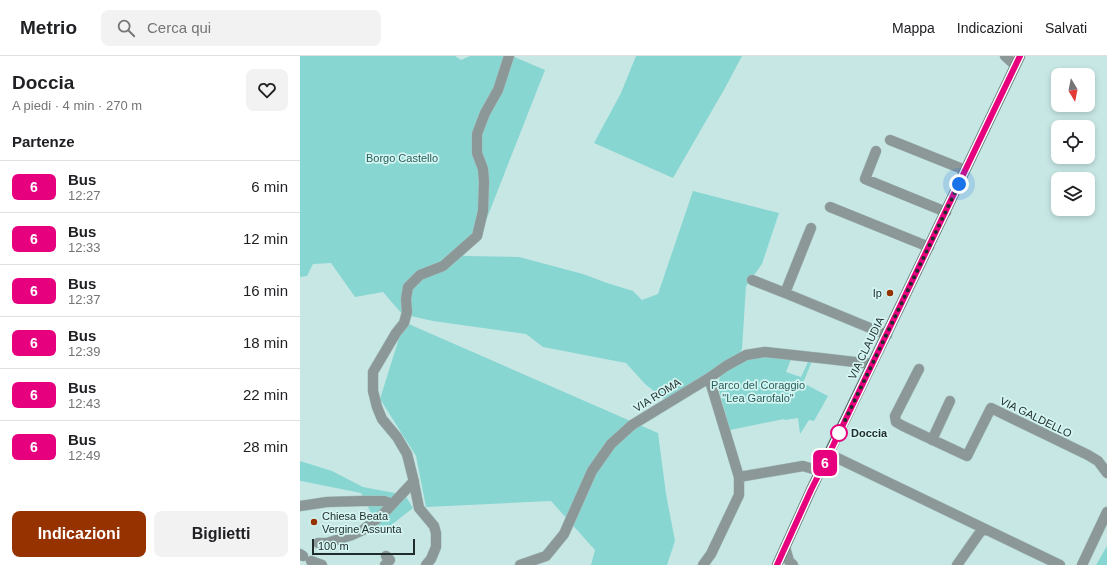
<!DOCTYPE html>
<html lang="it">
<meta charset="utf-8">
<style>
body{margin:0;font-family:Arial,sans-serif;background:#f2f2f2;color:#202124;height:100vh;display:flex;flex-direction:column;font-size:15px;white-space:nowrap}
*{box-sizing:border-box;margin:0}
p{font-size:13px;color:#757577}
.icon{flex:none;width:22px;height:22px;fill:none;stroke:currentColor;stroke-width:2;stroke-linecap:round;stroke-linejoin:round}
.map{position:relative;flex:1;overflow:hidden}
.sheet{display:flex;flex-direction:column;background:#fff;width:300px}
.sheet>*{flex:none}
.badge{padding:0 8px;border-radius:6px;font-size:14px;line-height:26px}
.needle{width:26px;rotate:170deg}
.buttons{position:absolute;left:751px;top:12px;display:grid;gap:8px}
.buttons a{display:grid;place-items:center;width:44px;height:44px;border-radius:8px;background:#fff;box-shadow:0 2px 6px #0003;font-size:20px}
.scale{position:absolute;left:12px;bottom:10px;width:103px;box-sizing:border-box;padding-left:4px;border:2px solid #1f2c2b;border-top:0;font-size:11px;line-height:14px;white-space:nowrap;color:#1f2c2b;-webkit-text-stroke:3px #d4f5f2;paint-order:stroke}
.you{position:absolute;width:20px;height:20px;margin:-10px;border:3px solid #fff;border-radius:50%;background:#1a73e8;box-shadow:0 0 0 6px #1a73e833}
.map>.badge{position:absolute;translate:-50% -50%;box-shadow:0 0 0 2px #fff}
h2{padding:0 12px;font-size:15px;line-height:36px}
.round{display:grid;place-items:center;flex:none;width:42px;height:42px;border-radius:8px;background:#f2f2f2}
.summary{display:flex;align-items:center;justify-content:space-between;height:68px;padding:0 12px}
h1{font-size:19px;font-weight:800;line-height:30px}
.cta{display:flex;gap:8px;margin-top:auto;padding:8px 12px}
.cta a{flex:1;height:46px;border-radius:8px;background:#963200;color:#fff;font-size:16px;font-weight:800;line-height:46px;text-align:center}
.cta a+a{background:#f2f2f2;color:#202124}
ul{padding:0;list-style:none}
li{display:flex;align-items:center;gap:12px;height:52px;padding:0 12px;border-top:1px solid #e0e0e0}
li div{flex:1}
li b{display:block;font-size:15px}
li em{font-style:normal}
li .badge{min-width:44px;font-weight:700;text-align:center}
header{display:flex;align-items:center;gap:24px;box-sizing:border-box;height:56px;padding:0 20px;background:#fff;border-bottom:1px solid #e0e0e0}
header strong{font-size:19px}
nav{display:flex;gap:22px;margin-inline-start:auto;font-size:14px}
.search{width:280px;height:36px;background:#f2f2f2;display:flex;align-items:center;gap:10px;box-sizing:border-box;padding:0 14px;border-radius:8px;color:#757577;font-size:15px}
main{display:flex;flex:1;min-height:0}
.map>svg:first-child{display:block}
.green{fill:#87d6d1}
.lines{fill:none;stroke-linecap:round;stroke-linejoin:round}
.minor-casing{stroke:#a5c2c0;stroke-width:11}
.major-casing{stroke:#a5c2c0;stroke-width:11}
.minor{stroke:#8b9897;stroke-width:10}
.major{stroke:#455d5b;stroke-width:10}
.line-casing{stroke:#fff;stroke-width:9}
.line{stroke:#e6007e;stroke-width:6}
.walk{stroke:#1f2c2b;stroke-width:4;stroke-dasharray:0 7.2}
.poi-dot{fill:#963200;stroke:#d4f5f2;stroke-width:1.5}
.stop-dot{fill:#fff;stroke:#e6007e;stroke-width:2}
.labels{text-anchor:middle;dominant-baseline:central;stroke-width:3.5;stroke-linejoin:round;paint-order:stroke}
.park-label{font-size:11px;fill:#2a5f5c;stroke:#d4f5f2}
.poi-label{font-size:11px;fill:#1f2c2b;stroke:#d4f5f2;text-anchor:end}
.street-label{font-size:11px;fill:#1f2c2b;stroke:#d4f5f2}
.stop-label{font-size:11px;font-weight:bold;fill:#1f2c2b;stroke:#d4f5f2;text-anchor:start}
</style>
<header>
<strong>Metrio</strong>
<div class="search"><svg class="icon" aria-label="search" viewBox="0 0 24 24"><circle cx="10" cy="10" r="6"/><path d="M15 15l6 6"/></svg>Cerca qui</div>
<nav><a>Mappa</a><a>Indicazioni</a><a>Salvati</a></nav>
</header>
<main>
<section class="sheet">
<div class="summary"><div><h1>Doccia</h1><p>A piedi · 4 min · 270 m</p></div><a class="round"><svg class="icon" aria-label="heart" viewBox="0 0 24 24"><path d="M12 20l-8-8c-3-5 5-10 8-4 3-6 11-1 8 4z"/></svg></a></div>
<h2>Partenze</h2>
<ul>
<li><span class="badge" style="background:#e6007e;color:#fff">6</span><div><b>Bus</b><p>12:27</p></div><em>6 min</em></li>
<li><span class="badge" style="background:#e6007e;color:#fff">6</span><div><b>Bus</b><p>12:33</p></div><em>12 min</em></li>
<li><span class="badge" style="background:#e6007e;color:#fff">6</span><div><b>Bus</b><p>12:37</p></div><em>16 min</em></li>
<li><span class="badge" style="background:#e6007e;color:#fff">6</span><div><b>Bus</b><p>12:39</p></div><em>18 min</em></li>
<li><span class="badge" style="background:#e6007e;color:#fff">6</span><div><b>Bus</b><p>12:43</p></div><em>22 min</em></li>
<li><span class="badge" style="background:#e6007e;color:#fff">6</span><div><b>Bus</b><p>12:49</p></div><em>28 min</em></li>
</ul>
<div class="cta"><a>Indicazioni</a><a>Biglietti</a></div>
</section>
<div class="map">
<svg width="807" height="509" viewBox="0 0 807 509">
<rect width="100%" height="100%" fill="#c7e7e5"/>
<path class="green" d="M0 0H155L161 4 170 0H212L245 14 185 167 163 200 219 201 283 218 307 227 333 235 342 244 358 238 393 135 479 157 462 208 446 230 442 293 433 310 448 303 466 301 491 303 486 316 501 321 509 304 512 305 503 327 528 340 514 365 509 364 500 378 498 362 485 364 484 363 430 374 418 330 420 320 406 330 364 343 345 328 326 307 243 291 226 278 133 265 102 258 83 236 55 241 31 207 13 208 7 220 0 221Z
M336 0H442L425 32 373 122 294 87 321 37Z
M104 266 358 377 366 438 375 485 367 509H291L295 494 251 445 126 451 116 400 80 343Z
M0 405 32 415 63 431 105 439 113 452 81 477 61 437 1 425H0Z
M807 490V509H796Z"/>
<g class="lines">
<g class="minor-casing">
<path id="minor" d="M705 0 715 9
M590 84 665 114
M576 95 565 123 646 156
M530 151 629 191
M511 172 485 237 587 279
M452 224 485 237
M619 313 595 360 596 366 603 370 667 400 691 352 788 399 798 405 807 417
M632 384 650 345
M529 398 760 509
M439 421 503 410 520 415
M0 450 27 446 61 445H84L92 448
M18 487H27L52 479 63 474 84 457 114 425
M485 491 489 505 493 509
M0 498 3 500
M11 505 22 509
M85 509 90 504 86 500
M126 509 131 503 136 491V477L134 470 119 452 113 422 107 398 97 381 82 363 77 351 73 335V316L96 277 104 267 107 256 106 243 108 231 120 219 143 210 177 180 183 155 184 126 183 113 177 97V78L185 57 198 34 209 0
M220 509 246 500 264 478 292 415 311 388 332 369 409 322 426 310 446 299 465 296 520 302 572 308
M403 509 411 498 439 439V421L409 322
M657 509 683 472
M782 509 807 456"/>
</g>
<g class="major-casing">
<path id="major" d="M477 509 511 434 603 244 720 0"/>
</g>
<use href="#minor" class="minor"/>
<use href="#major" class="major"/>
</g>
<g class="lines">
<g class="line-casing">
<path id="line" d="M477 509 511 434 529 398 603 244 720 0"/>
</g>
<use href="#line" class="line"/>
<path class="walk" d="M539 377 659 128"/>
</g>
<g class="poi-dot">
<circle cx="590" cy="237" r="4"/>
<circle cx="14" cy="466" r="4"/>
</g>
<circle class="stop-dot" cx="539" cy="377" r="8"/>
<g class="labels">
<g class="park-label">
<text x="102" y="102">Borgo Castello</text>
<text x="458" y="329">Parco del Coraggio<tspan x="458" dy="13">"Lea Garofalo"</tspan></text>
</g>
<g class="poi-label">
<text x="582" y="237">Ip</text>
<text x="22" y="460" text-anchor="start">Chiesa Beata<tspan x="22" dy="13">Vergine Assunta</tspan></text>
</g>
<g class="street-label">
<text transform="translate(566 292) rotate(-64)">VIA CLAUDIA</text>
<text transform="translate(357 339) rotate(-32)">VIA ROMA</text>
<text transform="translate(736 361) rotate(26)">VIA GALDELLO</text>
</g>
<g class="stop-label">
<text x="551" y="377">Doccia</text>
</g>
</g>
</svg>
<div class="buttons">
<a><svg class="needle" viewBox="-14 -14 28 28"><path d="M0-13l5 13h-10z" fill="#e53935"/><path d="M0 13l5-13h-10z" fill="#757577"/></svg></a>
<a><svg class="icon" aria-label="locate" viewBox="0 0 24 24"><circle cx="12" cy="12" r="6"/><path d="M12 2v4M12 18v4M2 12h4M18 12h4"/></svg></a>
<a><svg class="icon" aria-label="layers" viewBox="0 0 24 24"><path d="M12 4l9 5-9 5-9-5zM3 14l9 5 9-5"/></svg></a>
</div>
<div class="scale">100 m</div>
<div class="you" style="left:659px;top:128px"></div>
<b class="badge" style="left:525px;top:407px;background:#e6007e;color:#fff">6</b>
</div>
</main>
